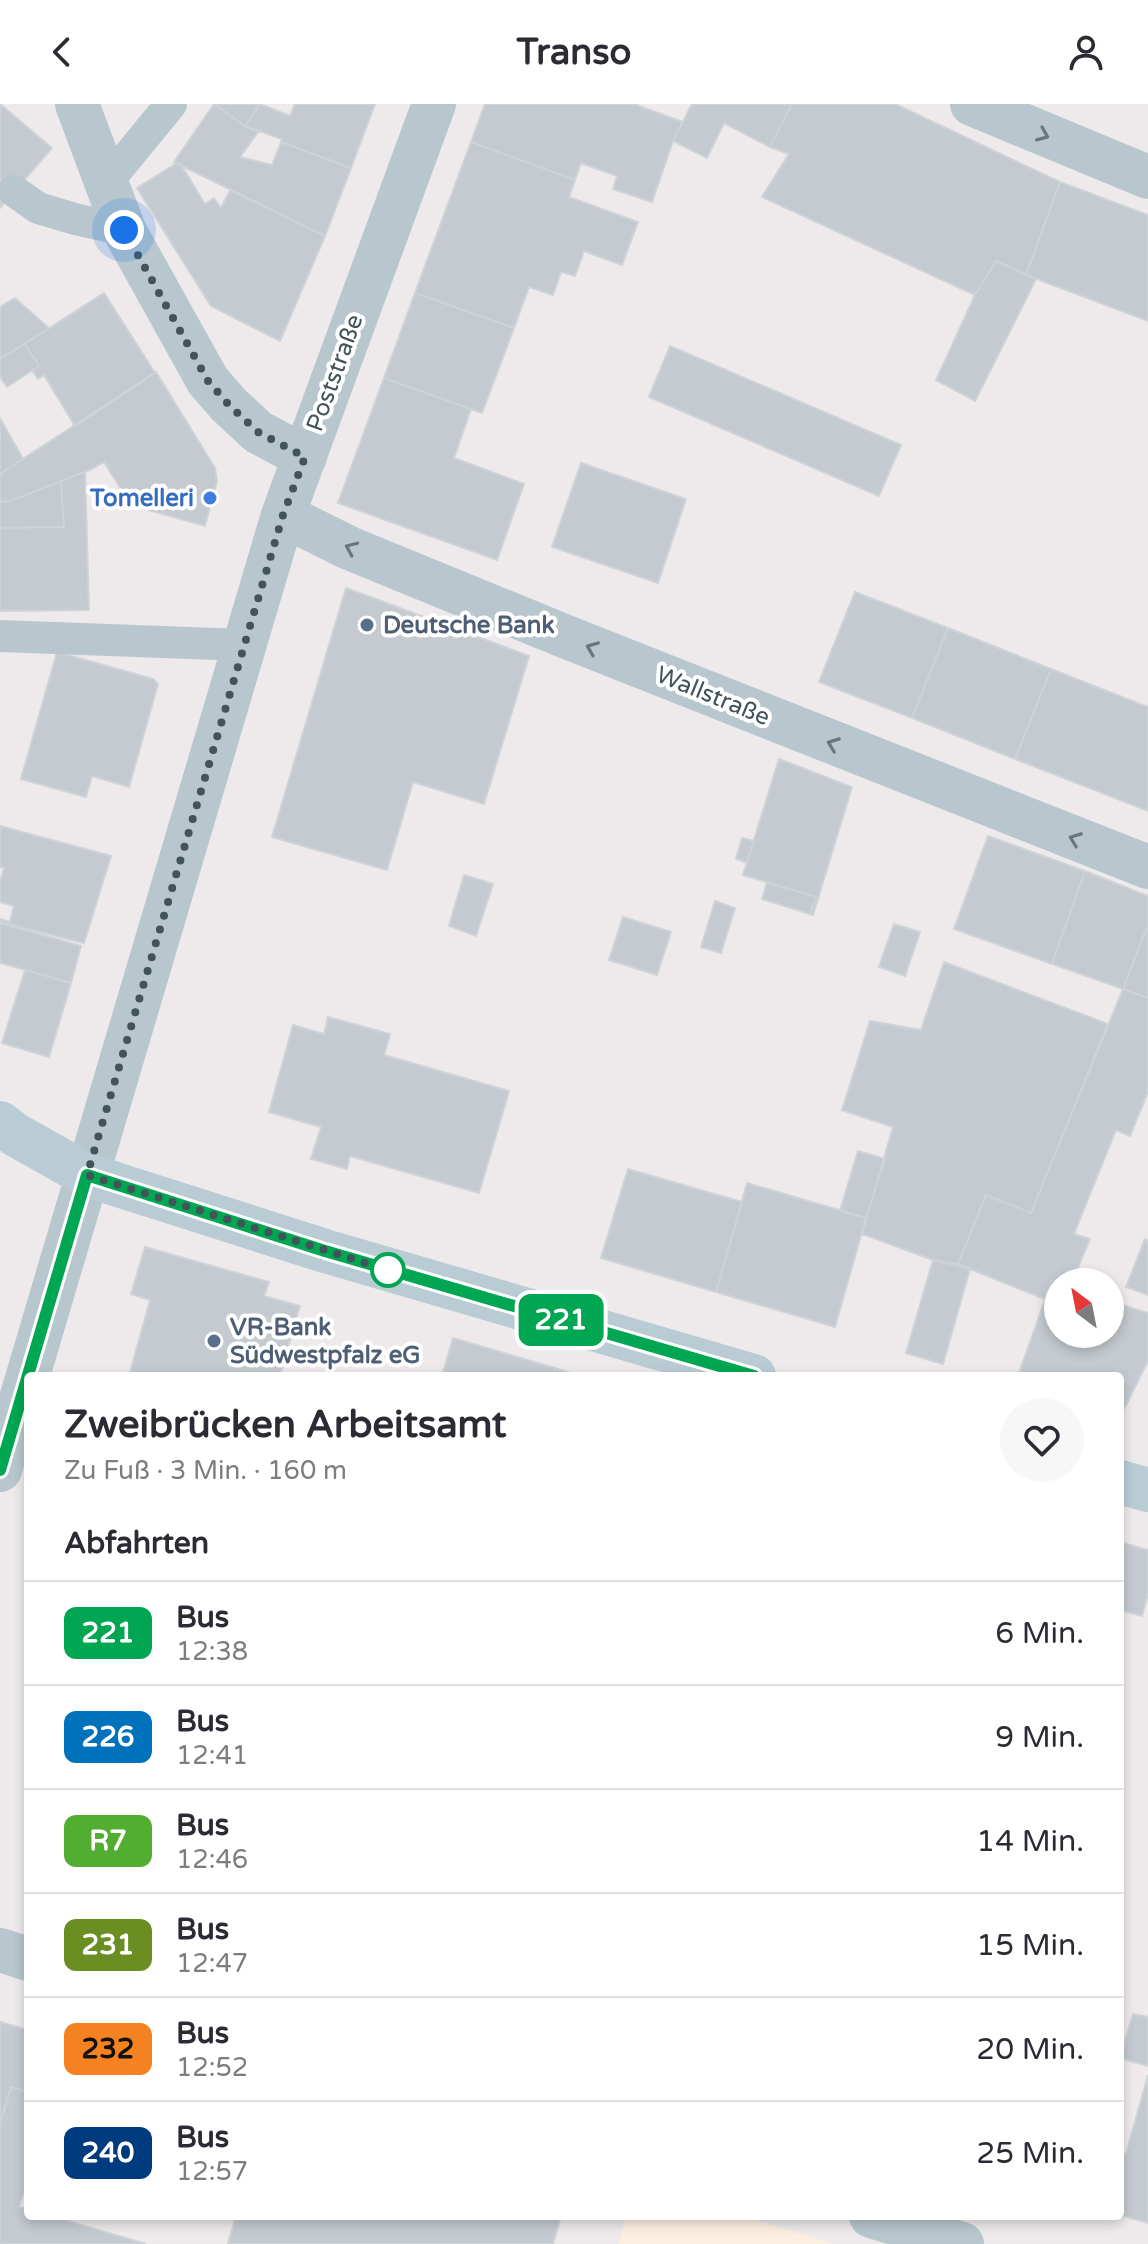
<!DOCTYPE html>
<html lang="de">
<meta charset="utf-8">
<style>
body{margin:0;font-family:"Varela Round",sans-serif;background:#f7f7f7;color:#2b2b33;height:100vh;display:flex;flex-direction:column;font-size:30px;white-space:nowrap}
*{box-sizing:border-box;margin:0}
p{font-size:26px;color:#7c7c81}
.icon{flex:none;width:44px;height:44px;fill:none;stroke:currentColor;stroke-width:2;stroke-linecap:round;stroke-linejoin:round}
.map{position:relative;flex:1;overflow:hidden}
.drawer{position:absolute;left:24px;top:1268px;width:1100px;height:848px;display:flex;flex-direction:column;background:#fff;border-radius:8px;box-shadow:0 4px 12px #0003}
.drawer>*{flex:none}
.badge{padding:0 16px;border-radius:12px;font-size:28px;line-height:52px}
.needle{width:52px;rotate:328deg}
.controls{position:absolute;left:1044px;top:1164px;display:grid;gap:16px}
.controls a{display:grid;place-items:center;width:80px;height:80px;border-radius:50%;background:#fff;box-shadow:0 4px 12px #0003;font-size:40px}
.you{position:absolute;width:40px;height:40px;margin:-20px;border:6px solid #fff;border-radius:50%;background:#1a73e8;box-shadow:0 0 0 12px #1a73e833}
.map>.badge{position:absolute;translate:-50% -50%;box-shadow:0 0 0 4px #fff}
h2{padding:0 40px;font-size:30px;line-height:72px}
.round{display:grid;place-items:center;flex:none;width:84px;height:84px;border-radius:42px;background:#f7f7f7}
.summary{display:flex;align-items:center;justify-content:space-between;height:136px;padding:0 40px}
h1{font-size:38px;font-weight:700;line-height:60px}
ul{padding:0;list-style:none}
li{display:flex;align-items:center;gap:24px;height:104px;padding:0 40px;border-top:2px solid #e1e1e2}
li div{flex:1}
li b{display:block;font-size:30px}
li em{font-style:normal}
li .badge{min-width:88px;font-weight:700;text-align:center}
header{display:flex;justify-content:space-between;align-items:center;height:104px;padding:0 40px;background:#fff;font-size:36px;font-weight:700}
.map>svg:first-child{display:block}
.commercial{fill:#fdefe0}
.building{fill:#c4cacf;stroke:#ced3d8;stroke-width:2}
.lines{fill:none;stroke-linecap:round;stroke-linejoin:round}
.lane{stroke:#b7c7cd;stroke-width:32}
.street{stroke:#b7c7cd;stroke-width:44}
.secondary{stroke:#b9ccd4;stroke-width:44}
.oneway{stroke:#65767c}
.line-casing{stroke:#fff;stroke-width:18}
.line{stroke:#00a651;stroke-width:12}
.walk{stroke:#42535a;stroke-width:8;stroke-dasharray:0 14.4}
.shop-dot{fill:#3f7fe0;stroke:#fff;stroke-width:3}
.service-dot{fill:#5c6f8a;stroke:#fff;stroke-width:3}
.stop-dot{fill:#fff;stroke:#00a651;stroke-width:4}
.labels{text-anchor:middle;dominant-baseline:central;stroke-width:8;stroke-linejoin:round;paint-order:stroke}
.street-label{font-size:24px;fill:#42535a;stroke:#fff}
.shop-label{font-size:24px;font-weight:bold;fill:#366cbe;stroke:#fff;text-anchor:end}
.service-label{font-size:24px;font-weight:bold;fill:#4e5e75;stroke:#fff;text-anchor:start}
</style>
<header><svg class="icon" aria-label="back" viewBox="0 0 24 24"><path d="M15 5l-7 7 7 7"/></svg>Transo<svg class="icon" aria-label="person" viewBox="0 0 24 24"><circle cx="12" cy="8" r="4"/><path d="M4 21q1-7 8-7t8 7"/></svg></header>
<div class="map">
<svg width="1148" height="2140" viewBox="0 0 1148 2140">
<rect width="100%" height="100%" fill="#eeeaeb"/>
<path class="commercial" d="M626 2112H741L834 2140H619Z"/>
<path class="building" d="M0 0 52 44 0 104Z
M214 0 245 22 258 28 240 53 272 61 281 38 351 64 325 132 174 58Z
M214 0H260L245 22Z
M260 0 290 12 295 0H375L351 64 281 38 282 35 245 22Z
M485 0H634L683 18 673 37 652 98 613 85 617 72 581 59 575 76 471 38Z
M692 0H792L770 43 724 19 707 54 673 37Z
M792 0H895L1060 78 1026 171 996 157 975 191 762 93 789 50 770 43Z
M471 38 575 76 569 93 638 118 622 161 584 147 575 172 561 168 553 191 529 183 514 224 415 189Z
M177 59 181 61 205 100 214 94 221 104 230 86 325 132 280 237 211 202 137 84Z
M1060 78 1148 111V217L1026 171Z
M996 157 1036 175 975 297 936 276 975 191Z
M104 189 155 269 75 322 44 271 38 275 32 266 39 262 25 240Z
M415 189 514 224 482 309 384 274Z
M15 194 49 224 0 255V203Z
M25 240 39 262 7 283 0 273V255Z
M670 242 901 341 879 392 649 293Z
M156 268 215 364 217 377 205 422 131 401 104 358 92 365 8 398 0 397V370Z
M384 274 471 305 454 354 524 380 497 456 338 399Z
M0 314 23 355 0 370Z
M581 359 686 395 658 479 552 443Z
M85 368 89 506 0 507V424L64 423 61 377Z
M61 377 64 423 0 424V397L8 398Z
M346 484 529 552 484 700 413 678 387 766 272 733Z
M855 488 948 524 912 614 819 578Z
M948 524 1051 565 1015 655 912 614Z
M57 548 153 575 158 580 129 683 92 672 86 693 21 675Z
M1051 565 1148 603V707L1015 655Z
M779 655 852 683 813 811 810 810 816 793 743 771Z
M0 722 111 752 84 839 0 818V815L10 818 14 802 0 798V778L4 764 0 763Z
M988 732 1085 767 1052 860 954 825Z
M742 734 754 737 747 759 736 755Z
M1085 767 1148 792V820L1123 885 1052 860Z
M464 771 493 780 476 832 449 822Z
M767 779 816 793 810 810 762 795Z
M715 797 735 804 721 849 701 843Z
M623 813 671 828 657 871 609 856Z
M0 819 81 842 71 879 0 859Z
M894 820 920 828 905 872 879 863Z
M1148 820V894L1123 885Z
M944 858 1108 920 1031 1109 986 1091 958 1160 933 1156 862 1130 893 1023 842 1006 870 917 921 926Z
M25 866 71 879 49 953 2 939Z
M1123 885 1148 894V988L1130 1032 1116 1026 1074 1130 1090 1135 1072 1178H1058L1052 1176 1044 1195 958 1160 986 1091 1031 1109Z
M328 913 390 930 384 951 509 987 479 1089 350 1052 347 1065 311 1055 321 1023 269 1008 293 921 324 930Z
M858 1047 885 1055 866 1114 840 1107Z
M628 1065 742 1098 716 1188 601 1154Z
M747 1079 866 1114 835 1223 716 1188Z
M1145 1135 1148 1137V1191L1126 1183Z
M145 1143 269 1178 264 1192 300 1202 280 1272H129L150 1196 131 1190Z
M933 1156 970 1165 943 1260 906 1249Z
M1052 1176 1058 1178V1230H1110V1197L1148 1209V1257L1120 1313V1272H1018Z
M453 1234 555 1264 553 1272H442Z
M555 1264 580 1272H553Z
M1120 1438 1148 1446V1490L1142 1512 1120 1506Z
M1133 1910 1148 1913V1962L1120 1954Z
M0 1918 28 1926V1988L11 1983 0 2020Z
M1148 1971V2119L1120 2111V2049L1126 2050Z
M11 1983 28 1988V2074L19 2103 28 2105V2112H51L146 2140H0V2020Z
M236 2112H561L553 2140H228Z"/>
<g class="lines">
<path class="lane" d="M107 78 171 0
M14 87 38 104 75 115 124 126
M0 532 244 541"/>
<path class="street" d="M77 0 124 126 208 277 229 301 258 328 305 353
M972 0 1148 73
M283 411 349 444 564 532 1148 763
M0 1366 283 411 434 0
M0 1846 28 1855
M871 2112 962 2140"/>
<path class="secondary" d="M0 1019 16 1031 87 1071 325 1147 754 1272
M1120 1378 1148 1386"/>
</g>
<defs><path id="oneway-chevron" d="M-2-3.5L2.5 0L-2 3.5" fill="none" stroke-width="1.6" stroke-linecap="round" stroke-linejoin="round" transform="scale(2)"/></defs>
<g class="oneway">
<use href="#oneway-chevron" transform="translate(1043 31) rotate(23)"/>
<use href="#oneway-chevron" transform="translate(351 444) rotate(-156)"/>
<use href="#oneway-chevron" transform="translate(592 544) rotate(-158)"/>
<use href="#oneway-chevron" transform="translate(833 640) rotate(-159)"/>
<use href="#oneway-chevron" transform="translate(1075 735) rotate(-159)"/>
</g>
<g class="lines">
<g class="line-casing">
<path id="line" d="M0 1366 87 1071 325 1147 754 1272"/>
</g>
<use href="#line" class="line"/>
<path class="walk" d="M124 126 208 277 229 301 258 328 305 353 283 411 87 1071 388 1166"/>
</g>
<circle class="shop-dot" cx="210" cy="394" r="8"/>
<g class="service-dot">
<circle cx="367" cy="521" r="8"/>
<circle cx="214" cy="1237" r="8"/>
</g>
<circle class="stop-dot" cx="388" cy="1166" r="16"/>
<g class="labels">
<g class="street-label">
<text transform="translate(335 269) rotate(-70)">Poststraße</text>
<text transform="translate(713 592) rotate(22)">Wallstraße</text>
</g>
<g class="shop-label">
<text x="194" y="394">Tomelleri</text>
</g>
<g class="service-label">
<text x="383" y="521">Deutsche Bank</text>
<text x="230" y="1223">VR-Bank<tspan x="230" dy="28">Südwestpfalz eG</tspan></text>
</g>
</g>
</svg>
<div class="controls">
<a><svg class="needle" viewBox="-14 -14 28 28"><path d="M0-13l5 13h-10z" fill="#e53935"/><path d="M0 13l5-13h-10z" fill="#7c7c81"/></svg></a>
</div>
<div class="you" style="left:124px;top:126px"></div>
<b class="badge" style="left:561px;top:1216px;background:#00a651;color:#fff">221</b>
<section class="drawer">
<div class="summary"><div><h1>Zweibrücken Arbeitsamt</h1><p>Zu Fuß · 3 Min. · 160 m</p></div><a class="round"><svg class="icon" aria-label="heart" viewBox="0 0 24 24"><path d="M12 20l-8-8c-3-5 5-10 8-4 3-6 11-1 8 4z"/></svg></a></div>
<h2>Abfahrten</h2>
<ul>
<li><span class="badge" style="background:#00a651;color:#fff">221</span><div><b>Bus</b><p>12:38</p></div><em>6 Min.</em></li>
<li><span class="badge" style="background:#0072bc;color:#fff">226</span><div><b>Bus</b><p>12:41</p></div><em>9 Min.</em></li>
<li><span class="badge" style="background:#51ae31;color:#fff">R7</span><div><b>Bus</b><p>12:46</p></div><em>14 Min.</em></li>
<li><span class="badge" style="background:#6b8e23;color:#fff">231</span><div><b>Bus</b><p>12:47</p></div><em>15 Min.</em></li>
<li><span class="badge" style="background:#f58220;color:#111">232</span><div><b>Bus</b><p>12:52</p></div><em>20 Min.</em></li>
<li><span class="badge" style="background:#003b80;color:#fff">240</span><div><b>Bus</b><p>12:57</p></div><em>25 Min.</em></li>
</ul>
</section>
</div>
